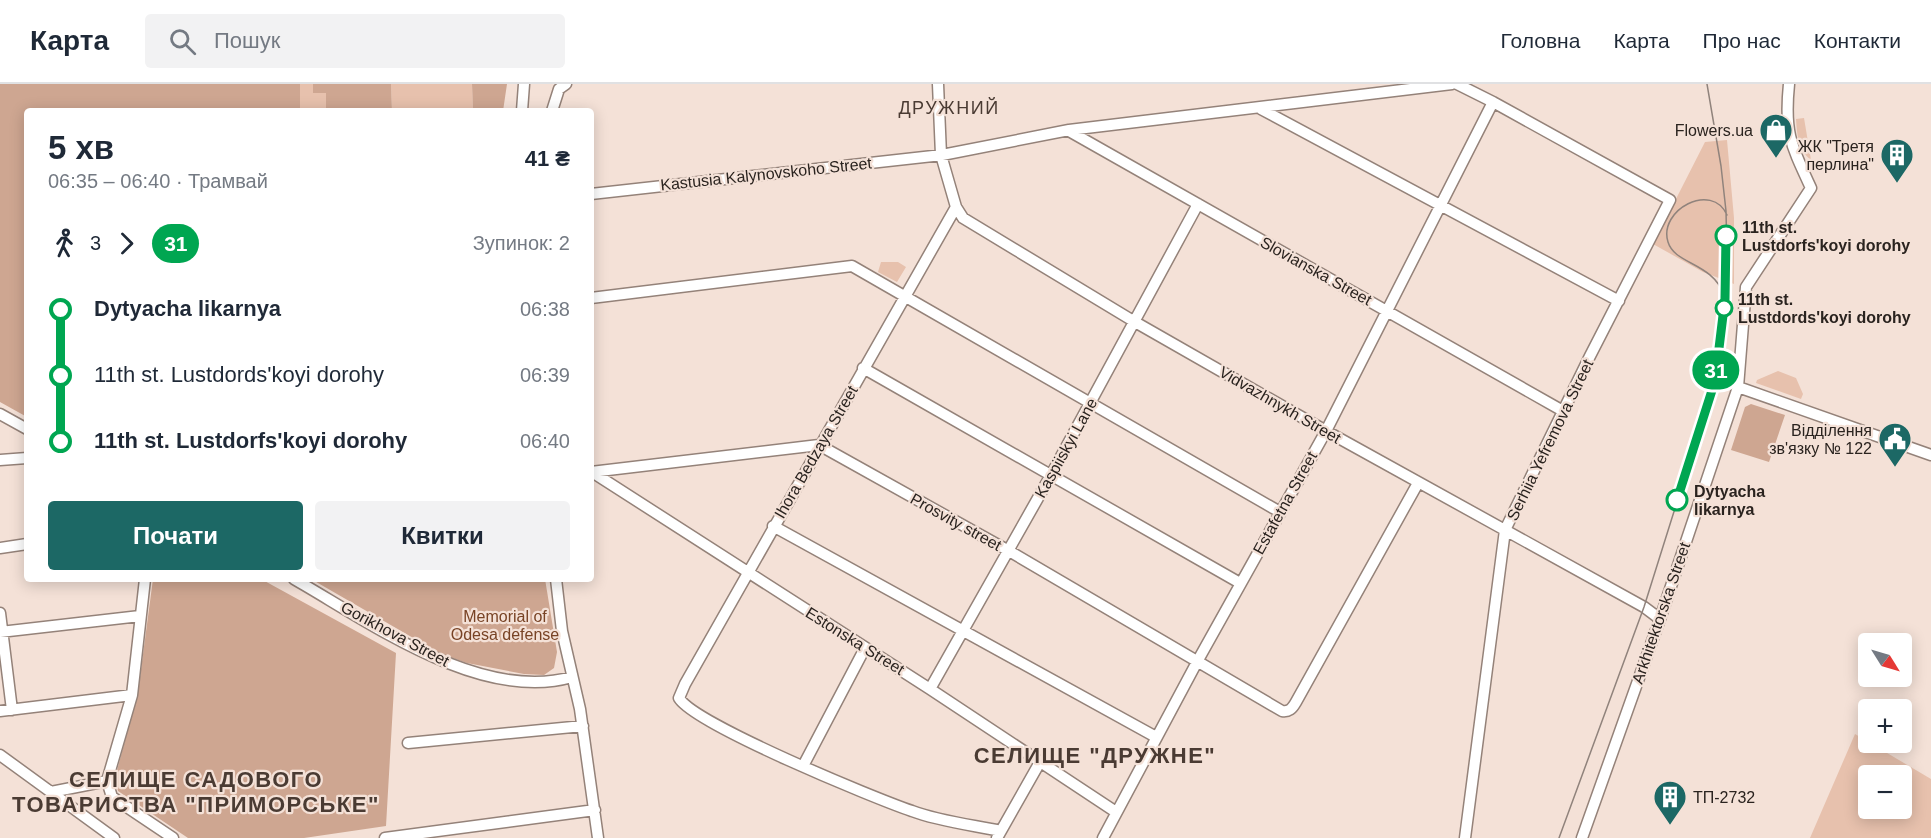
<!DOCTYPE html>
<html lang="uk">
<meta charset="utf-8">
<style>
body{margin:0;font-family:Arial,sans-serif;background:#f2f2f3;color:#1f2937;height:100vh;display:flex;flex-direction:column;font-size:22px;white-space:nowrap}
*{box-sizing:border-box;margin:0}
p{font-size:20px;color:#747a83}
.icon{flex:none;width:33px;height:33px;fill:none;stroke:currentColor;stroke-width:2;stroke-linecap:round;stroke-linejoin:round}
.map{position:relative;flex:1;overflow:hidden}
.details{position:absolute;left:24px;top:24px;width:570px;height:474px;display:flex;flex-direction:column;background:#fff;border-radius:6px;box-shadow:0 3px 15px #0003}
.details>*{flex:none}
.badge{padding:0 12px;border-radius:20px;font-size:21px;line-height:39px}
.needle{width:39px;rotate:127deg}
.controls{position:absolute;left:1858px;top:549px;display:grid;gap:12px}
.controls a{display:grid;place-items:center;width:54px;height:54px;border-radius:6px;background:#fff;box-shadow:0 3px 15px #0003;font-size:30px}
.map>.badge{position:absolute;translate:-50% -50%;box-shadow:0 0 0 3px #fff}
.legs{display:flex;align-items:center;gap:9px;height:66px;padding:0 24px;font-size:20px}
.legs p{margin-inline-start:auto}
.head{display:flex;align-items:center;justify-content:space-between;height:102px;padding:0 24px}
h1{font-size:33px;font-weight:700;line-height:45px}
.action{display:flex;gap:12px;margin-top:auto;padding:12px 24px}
.action a{flex:1;height:69px;border-radius:6px;background:#1c6865;color:#fff;font-size:24px;font-weight:700;line-height:69px;text-align:center}
.action a+a{background:#f2f2f3;color:#1f2937}
ul{padding:0 24px;list-style:none}
li{display:flex;align-items:center;gap:21px;height:66px;font-size:22px}
li i{display:grid;place-items:center;width:9px;height:100%;margin:0 8px;background:currentColor}
li i::after{content:'';width:15px;height:15px;margin:-8px;border:4px solid;border-radius:50%;background:#fff}
li p{margin-inline-start:auto}
li:first-child i{background:linear-gradient(#0000 50%,currentColor 0)}
li:last-child i{background:linear-gradient(currentColor 50%,#0000 0)}
header{display:flex;align-items:center;gap:36px;box-sizing:border-box;height:84px;padding:0 30px;background:#fff;border-bottom:2px solid #e0e1e3}
header strong{font-size:28px}
nav{display:flex;gap:33px;margin-inline-start:auto;font-size:21px}
.search{width:420px;height:54px;background:#f2f2f3;display:flex;align-items:center;gap:15px;box-sizing:border-box;padding:0 21px;border-radius:6px;color:#747a83;font-size:22px}
.map>svg:first-child{display:block}
.green{fill:#e7c1ad;fill-rule:evenodd}
.forest{fill:#cea691}
.lines{fill:none;stroke-linecap:round;stroke-linejoin:round}
.minor-casing{stroke:#948279;stroke-width:13}
.minor{stroke:#fff;stroke-width:10}
.tram{stroke:#90837c;stroke-width:1.5}
.line-1-casing{stroke:#fff;stroke-width:14}
.line-1{stroke:#00a651;stroke-width:9}
.stop-1-dot{fill:#fff;stroke:#00a651;stroke-width:3}
.labels{text-anchor:middle;dominant-baseline:central;stroke-width:4.5;stroke-linejoin:round;paint-order:stroke}
.poi-label{font-size:16px;fill:#2a231f;stroke:#f4e1d7;text-anchor:end}
.street-label{font-size:16px;fill:#2a231f;stroke:#f4e1d7}
.stop-label{font-size:16px;font-weight:bold;fill:#2a231f;stroke:#f4e1d7;text-anchor:start}
.park-label{font-size:16px;fill:#784325;stroke:#f4e1d7}
.neighbourhood-label{font-size:18px;letter-spacing:1.5px;fill:#4a3b33;stroke:#f4e1d7}
.district-label{font-size:22px;font-weight:bold;letter-spacing:1.5px;fill:#4a3b33;stroke:#f4e1d7}
</style>
<header>
<strong>Карта</strong>
<div class="search"><svg class="icon" aria-label="search" viewBox="0 0 24 24"><circle cx="10" cy="10" r="6"/><path d="M15 15l6 6"/></svg>Пошук</div>
<nav><a>Головна</a><a>Карта</a><a>Про нас</a><a>Контакти</a></nav>
</header>
<div class="map">
<svg width="1931" height="754" viewBox="0 0 1931 754">
<rect width="100%" height="100%" fill="#f4e1d7"/>
<path class="green" d="M300 0H313V8L326 9V27H300Z
M391 0H472L473 27H392Z
M1804 34 1811 76C1798 66 1797 50 1796 35Z
M1727 56 1734 134V200L1703 188 1653 160 1705 58Z
M881 178H898L906 183 897 198 878 188Z
M1778 287 1796 294 1803 310 1801 315 1756 299 1757 296Z
M1855 650 1931 695V754H1810ZM1869 692H1902V724H1869Z"/>
<path class="forest" d="M0 0H300V27H27V333L0 318Z
M313 0H391L392 27H326V9H313Z
M472 0H507L503 27H473Z
M1751 320 1785 331 1769 378 1731 366 1745 323Z
M153 495H261L396 569 386 742 304 754H188L118 707 115 694 138 608Z
M311 495H545L557 568 554 584 544 591 524 590 467 579 441 570Z"/>
<g class="lines">
<g class="minor-casing">
<path id="minor" d="M938 0 941 71 956 123 963 134 1135 238 1326 347 1644 523 1660 535
M1457 0 1493 18 1670 116 1590 272 1505 446 1465 754
M1261 25 1619 217
M522 27 524 0
M552 27 559 5 566 0
M1069 47 1563 327
M591 110 942 71 1069 46 1452 0
M956 123 685 600 679 614C694 640 874 714 912 727 938 737 972 741 1001 747
M591 214 852 182 1280 428
M863 284 1240 499
M1738 303 1931 371
M0 330 27 345
M0 376 27 374
M591 388 819 361 1009 467 1282 627C1289 628 1292 625 1296 618L1418 399
M592 388 930 605 1116 728
M773 442 1156 653
M0 464 27 460
M145 495 132 611 107 697 112 713 173 754
M294 495C371 539 481 619 572 593
M556 495 562 547 580 625 598 754
M0 529 12 626
M0 548 140 532
M930 605 1051 391 1198 120
M0 627 132 611
M408 659 583 642
M0 671 114 754
M803 682 865 564
M51 708 107 697
M385 754 595 726
M997 754 1040 678
M1103 754 1197 578 1326 347 1493 18
M1582 754 1660 535 1738 303 1746 203 1811 104C1791 61 1784 49 1789 0"/>
</g>
<use href="#minor" class="minor"/>
<path class="tram" d="M1724 211C1712 178 1675 181 1668 158 1658 126 1712 97 1727 131
M1559 754 1644 523 1715 297 1725 215 1727 172 1726 127 1721 82 1707 0"/>
</g>
<g class="lines">
<g class="line-1-casing">
<path id="line-1" d="M1677 416 1715 297 1725 215 1726 152"/>
</g>
<use href="#line-1" class="line-1"/>
</g>
<defs>
<g id="shop-pin" transform="scale(1.725)"><path d="M0 17L-7.5 6A9.5 9.5 0 1 1 7.5 6Z" fill="#1c6865" stroke="#f4e1d7"/><path d="M-5-2.5h2.3a2.7 3.5 0 0 1 5.4 0H5L5.5 6h-11ZM-1.5-2.5h3a1.5 2.3 0 0 0-3 0Z" fill="#fff"/></g>
<g id="building-pin" transform="scale(1.725)"><path d="M0 17L-7.5 6A9.5 9.5 0 1 1 7.5 6Z" fill="#1c6865" stroke="#f4e1d7"/><path d="M-4-6H4V6H1V3H-1V6H-4ZM-2.5-4.3h1.7v1.8h-1.7ZM.8-4.3h1.7v1.8H.8ZM-2.5-1h1.7V.8h-1.7ZM.8-1h1.7V.8H.8Z" fill="#fff"/></g>
<g id="civic-pin" transform="scale(1.725)"><path d="M0 17L-7.5 6A9.5 9.5 0 1 1 7.5 6Z" fill="#1c6865" stroke="#f4e1d7"/><path d="M-.6-6.5H3V-4.5H.6V-3L4-1V1h2V6H-6V1h2V-1L-.6-3ZM-1.2 2.5V6h2.4V2.5Z" fill="#fff"/></g>
</defs>
<g fill-rule="evenodd">
<use href="#shop-pin" x="1776" y="46"/>
<use href="#building-pin" x="1897" y="71"/>
<use href="#civic-pin" x="1895" y="355"/>
<use href="#building-pin" x="1670" y="713"/>
</g>
<g class="stop-1-dot">
<circle cx="1726" cy="152" r="10"/>
<circle cx="1724" cy="224" r="8"/>
<circle cx="1677" cy="416" r="10"/>
</g>
<g class="labels">
<g class="poi-label">
<text x="1753" y="46">Flowers.ua</text>
<text x="1874" y="62">ЖК "Третя<tspan x="1874" dy="18">перлина"</tspan></text>
<text x="1872" y="346">Відділення<tspan x="1872" dy="18">зв'язку № 122</tspan></text>
<text x="1693" y="713" text-anchor="start">ТП-2732</text>
</g>
<g class="street-label">
<text transform="translate(766 90) rotate(-6)">Kastusia Kalynovskoho Street</text>
<text transform="translate(1316 187) rotate(29)">Slovianska Street</text>
<text transform="translate(1280 321) rotate(30)">Vidvazhnykh Street</text>
<text transform="translate(1550 356) rotate(-64)">Serhiia Yefremova Street</text>
<text transform="translate(1066 364) rotate(-61)">Kaspiiskyi Lane</text>
<text transform="translate(816 368) rotate(-60)">Ihora Bedzaya Street</text>
<text transform="translate(1285 419) rotate(-61)">Estafetna Street</text>
<text transform="translate(956 438) rotate(29)">Prosvity street</text>
<text transform="translate(1661 529) rotate(-71)">Arkhitektorska Street</text>
<text transform="translate(395 550) rotate(28)">Gorikhova Street</text>
<text transform="translate(855 557) rotate(32)">Estonska Street</text>
</g>
<g class="stop-label">
<text x="1742" y="143">11th st.<tspan x="1742" dy="18">Lustdorfs'koyi dorohy</tspan></text>
<text x="1738" y="215">11th st.<tspan x="1738" dy="18">Lustdords'koyi dorohy</tspan></text>
<text x="1694" y="407">Dytyacha<tspan x="1694" dy="18">likarnya</tspan></text>
</g>
<g class="park-label">
<text x="505" y="532">Memorial of<tspan x="505" dy="18">Odesa defense</tspan></text>
</g>
<g class="neighbourhood-label">
<text x="949" y="24">ДРУЖНИЙ</text>
</g>
<g class="district-label">
<text x="1095" y="671">СЕЛИЩЕ "ДРУЖНЕ"</text>
<text x="196" y="695">СЕЛИЩЕ САДОВОГО<tspan x="196" dy="25">ТОВАРИСТВА "ПРИМОРСЬКЕ"</tspan></text>
</g>
</g>
</svg>
<div class="controls">
<a><svg class="needle" viewBox="-14 -14 28 28"><path d="M0-13l5 13h-10z" fill="#e53935"/><path d="M0 13l5-13h-10z" fill="#747a83"/></svg></a>
<a>+</a>
<a>−</a>
</div>
<b class="badge" style="left:1716px;top:286px;background:#00a651;color:#fff">31</b>
<section class="details">
<div class="head"><div><h1>5 хв</h1><p>06:35 – 06:40 · Трамвай</p></div><b>41 ₴</b></div>
<div class="legs"><svg class="icon" aria-label="walk" viewBox="0 0 24 24"><circle cx="13" cy="4" r="2"/><path d="M13 8l-2 6 4 7M11 14l-3 7M7 12l3-4h3l4 4"/></svg>3<svg class="icon" aria-label="forward" viewBox="0 0 24 24"><path d="M9 5l7 7-7 7"/></svg><b class="badge" style="background:#00a651;color:#fff">31</b><p>Зупинок: 2</p></div>
<ul>
<li><i style="color:#00a651"></i><b>Dytyacha likarnya</b><p>06:38</p></li>
<li><i style="color:#00a651"></i><span>11th st. Lustdords'koyi dorohy</span><p>06:39</p></li>
<li><i style="color:#00a651"></i><b>11th st. Lustdorfs'koyi dorohy</b><p>06:40</p></li>
</ul>
<div class="action"><a>Почати</a><a>Квитки</a></div>
</section>
</div>
